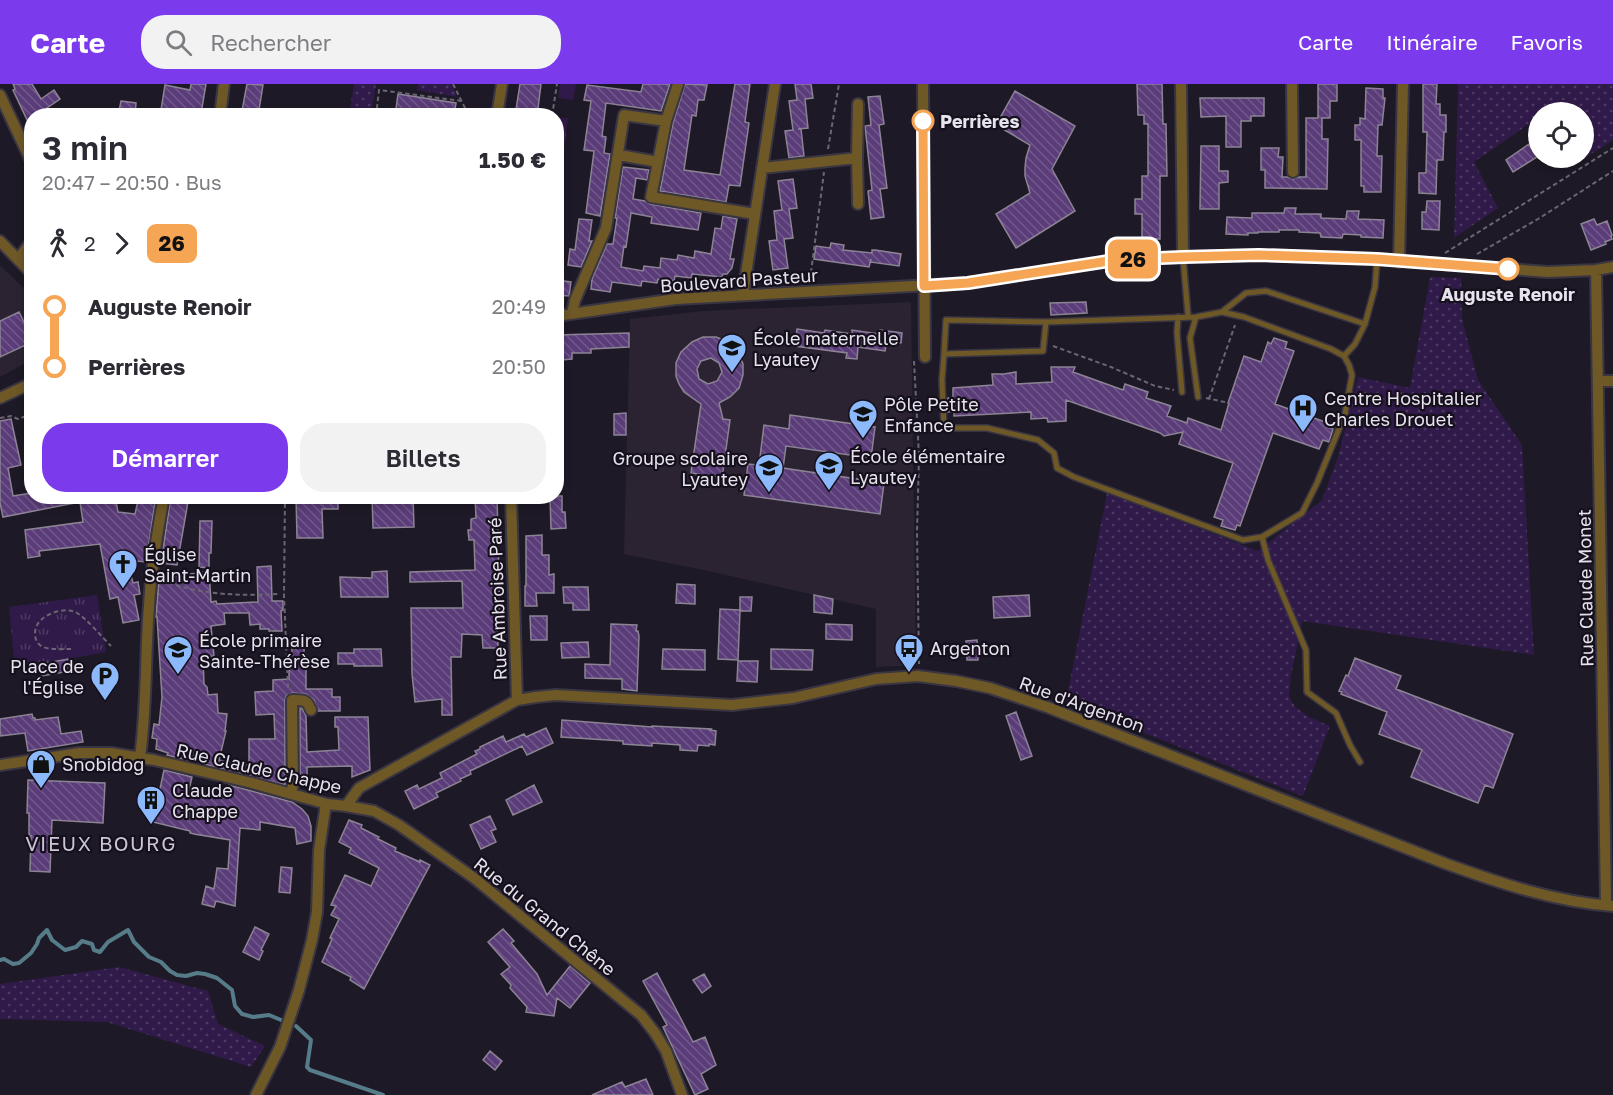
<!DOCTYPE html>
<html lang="fr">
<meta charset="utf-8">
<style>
body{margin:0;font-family:"Golos Text",sans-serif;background:#f2f2f3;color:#2b2b33;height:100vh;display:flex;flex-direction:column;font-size:22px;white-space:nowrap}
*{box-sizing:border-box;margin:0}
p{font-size:20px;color:#7c7c81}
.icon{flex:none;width:33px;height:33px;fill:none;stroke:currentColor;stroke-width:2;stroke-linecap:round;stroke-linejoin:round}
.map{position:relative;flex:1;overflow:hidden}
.details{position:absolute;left:24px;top:24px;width:540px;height:396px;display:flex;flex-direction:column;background:#fff;border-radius:24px;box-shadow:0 3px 9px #0003}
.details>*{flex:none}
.badge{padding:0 12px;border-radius:9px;font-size:21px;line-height:39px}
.controls{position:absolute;left:1528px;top:18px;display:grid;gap:12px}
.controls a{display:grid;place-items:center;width:66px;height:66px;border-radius:50%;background:#fff;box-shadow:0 3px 9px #0003;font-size:30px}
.map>.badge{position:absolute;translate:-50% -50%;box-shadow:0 0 0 3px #fff}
.legs{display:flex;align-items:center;gap:9px;height:66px;padding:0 18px;font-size:20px}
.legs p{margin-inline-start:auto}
.overview{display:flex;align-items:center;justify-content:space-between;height:102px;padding:0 18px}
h1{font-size:33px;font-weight:600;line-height:45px}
.action{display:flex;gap:12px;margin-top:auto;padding:12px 18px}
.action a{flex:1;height:69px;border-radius:24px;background:#7c3aed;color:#fff;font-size:24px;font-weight:600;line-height:69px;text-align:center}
.action a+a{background:#f2f2f3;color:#2b2b33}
ul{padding:0 18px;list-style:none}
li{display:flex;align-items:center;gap:21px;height:60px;font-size:22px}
li i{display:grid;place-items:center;width:9px;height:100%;margin:0 8px;background:currentColor}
li i::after{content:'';width:15px;height:15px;margin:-8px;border:4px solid;border-radius:50%;background:#fff}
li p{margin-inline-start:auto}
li:first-child i{background:linear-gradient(#0000 50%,currentColor 0)}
li:last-child i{background:linear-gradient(currentColor 50%,#0000 0)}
header{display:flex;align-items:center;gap:36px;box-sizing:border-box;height:84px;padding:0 30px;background:#7c3aed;color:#fff}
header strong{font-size:28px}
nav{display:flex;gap:33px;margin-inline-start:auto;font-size:21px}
.search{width:420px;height:54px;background:#f2f2f3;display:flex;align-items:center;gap:15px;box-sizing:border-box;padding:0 21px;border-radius:24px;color:#7c7c81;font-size:22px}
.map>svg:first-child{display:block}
.education{fill:#2b2332}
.grass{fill:url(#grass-dots)}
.park{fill:url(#park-tufts)}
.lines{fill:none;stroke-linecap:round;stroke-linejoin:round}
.stream{stroke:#557c88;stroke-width:4}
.building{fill:url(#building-back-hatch);stroke:#8c8495;stroke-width:1.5;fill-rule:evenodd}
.service-casing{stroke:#3a3542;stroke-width:8}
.minor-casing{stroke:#3a3542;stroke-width:14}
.path{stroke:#6b6672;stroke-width:2;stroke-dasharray:4.5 3;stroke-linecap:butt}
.service{stroke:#6d5826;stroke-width:5}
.minor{stroke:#6d5826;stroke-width:10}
.line-1-casing{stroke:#fff;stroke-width:14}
.line-1{stroke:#f6a554;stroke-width:9}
.stop-1-dot{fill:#fff;stroke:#f6a554;stroke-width:3}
.labels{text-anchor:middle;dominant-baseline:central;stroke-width:4.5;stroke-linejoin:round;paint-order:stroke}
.stop-label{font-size:18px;font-weight:bold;fill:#e7e3ed;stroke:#15101c;text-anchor:start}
.street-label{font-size:18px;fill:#e7e3ed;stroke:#15101c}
.poi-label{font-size:18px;fill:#e7e3ed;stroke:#15101c;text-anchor:start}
.neighbourhood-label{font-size:20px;letter-spacing:1.5px;fill:#cbc4d6;stroke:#15101c}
</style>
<header>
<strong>Carte</strong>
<div class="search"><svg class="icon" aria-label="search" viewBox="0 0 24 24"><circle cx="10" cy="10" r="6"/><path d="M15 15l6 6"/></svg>Rechercher</div>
<nav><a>Carte</a><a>Itinéraire</a><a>Favoris</a></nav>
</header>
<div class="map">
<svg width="1613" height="1011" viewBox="0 0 1613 1011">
<defs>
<pattern id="grass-dots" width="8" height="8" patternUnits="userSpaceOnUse" patternTransform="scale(1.5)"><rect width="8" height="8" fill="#301a49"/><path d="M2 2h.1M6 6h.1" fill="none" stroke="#4e3b64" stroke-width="1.8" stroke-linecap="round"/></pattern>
<pattern id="park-tufts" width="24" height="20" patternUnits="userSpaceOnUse" patternTransform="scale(1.5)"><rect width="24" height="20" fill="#301a49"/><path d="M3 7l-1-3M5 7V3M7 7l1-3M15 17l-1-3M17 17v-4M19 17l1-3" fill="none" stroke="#4e3b64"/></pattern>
<pattern id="building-back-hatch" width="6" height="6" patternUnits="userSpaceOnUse" patternTransform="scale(1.5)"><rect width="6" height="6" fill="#5a3c78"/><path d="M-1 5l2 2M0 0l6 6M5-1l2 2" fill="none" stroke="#72588c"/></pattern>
</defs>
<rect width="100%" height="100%" fill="#1e1926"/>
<path class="education" d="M0 181 32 212 31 276 0 293Z
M911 218 916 581 876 583V525L713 488 624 470 630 235 703 227Z"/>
<path class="grass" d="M354 0H376L371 31H349Z
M418 0H451L457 13 417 6Z
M1458 0H1613V56L1577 79 1573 74H1584V28H1539V33L1474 78 1498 124 1454 154Z
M1430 193 1461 194 1462 235 1478 296 1522 361 1534 571 1302 537 1291 592 1289 612 1295 623 1309 633 1330 642 1303 712 1066 618 1107 409 1258 467 1322 416 1338 373 1358 293 1410 304Z
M119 883 208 907 218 940 265 962 251 983 107 938 0 935V900Z"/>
<path class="park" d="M560 0H576L573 16 558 14Z
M556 34H568L563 73H557Z
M557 91H563L557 133 556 91Z
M97 511 106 568 15 585 9 523Z"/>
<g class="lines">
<path class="stream" d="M0 876 4 875 13 880 19 879 31 869 37 860 39 854 47 846 52 856 65 866 76 863 82 857 92 860 94 866 100 868 108 858 128 846 134 858 149 873 161 878 170 887 177 891 186 892 197 889 205 890 217 894 232 906 235 922 242 930 253 933 269 931 281 936
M296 942 311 956 307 983 310 986 383 1011"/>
</g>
<path class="building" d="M13 0H32L41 15 54 6 60 15 47 24 50 32H32V36L28 38 13 6 15 5Z
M191 0H206L201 30 176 27V32H160L165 1 190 6Z
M247 0 263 1 258 32H241Z
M520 0H541L537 32H515Z
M643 0H670L661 27 606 19 602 52 606 53 604 69 610 70 600 132 586 129 594 67 584 66 591 17 584 16 587 1 641 8Z
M685 0 707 1 704 16H698L696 32 692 31 684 86 720 91 735 0H750L745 38 749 39 740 102 729 101 726 118 660 107 673 39Z
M795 0H811L813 14 805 15 808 44 798 45H801L804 72 789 74 785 47 793 46 789 17 797 16Z
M1137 0H1162L1163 40H1166L1167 92H1160V155H1142V130H1135V115H1142V92H1148V40H1144V31H1138Z
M1318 0H1337V17H1330V34H1322V55H1328L1327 105 1265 104V86H1261V64H1279L1278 73H1283L1282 93H1287L1293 95 1299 93H1306V34H1318Z
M1423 0H1437L1436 20H1440V31H1446V48H1444L1443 76H1437L1436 110 1419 109V89H1426L1427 48H1423Z
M1366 4 1383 5V14H1385L1382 41H1378L1377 72H1382L1381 108H1364V102H1361V56H1355V41H1360V34L1365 35Z
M1015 7 1075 42 1052 85 1075 127 1016 164 996 130 1030 109 1025 92V84L1026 74 1030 61 996 41Z
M398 10 456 19 454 32H395Z
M880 12 884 40 879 41 887 104 880 105 884 133 871 135 868 107 872 106 865 42 871 41 868 13Z
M1200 14H1264V32H1251V37H1241V63H1226V32L1201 33Z
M121 17 136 19 135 32H118Z
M1529 60 1537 73 1513 88 1506 76Z
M1201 62H1219V87H1228V98L1219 99V125H1200Z
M623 83 649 86 647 96 636 94 633 115 645 117 650 120 701 129 698 146 651 139 652 133 631 129 626 163 624 162 621 183 643 187 644 182 660 184 661 174 677 176 678 171 694 174 695 167 711 170 715 144 721 145 723 132 737 135 730 175H734L732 184 727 190H723L722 193 692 190 691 194 675 192 674 197 658 195 657 199 642 197 641 202 612 198 610 208 591 205 592 195 607 160H613L617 134H615Z
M793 95 797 124 789 125 793 154 784 155 788 184 773 186 769 157 777 156 774 127 782 126 778 97Z
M1427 117H1440L1439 146 1422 145V128H1426Z
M1285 124H1296L1295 130H1321V134L1346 135 1347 127H1359L1358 135 1384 136 1383 154 1361 153V151L1343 150 1342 154 1321 153 1320 149 1299 148V146H1279V148H1258V149H1248V151L1226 150 1227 133 1252 134V129H1284Z
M579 135 592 136 589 157H592L581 183 568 181 570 165 575 166Z
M1594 135 1597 141 1607 137 1612 151 1611 152 1612 155 1605 158 1606 160 1591 166 1581 140Z
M831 159 844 161 843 166 872 169V166H875L901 170 899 182 870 178 871 175 869 183 814 175 816 162 830 164Z
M556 196 571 198 569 212 556 211Z
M1086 218 1087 229 1051 231 1050 219Z
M19 228 32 254V258L0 273V237Z
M797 245 824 249 825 246 852 250V246L879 250 880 246 902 249 901 259 887 257 885 267 858 263 857 275 846 274 847 269 795 262Z
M629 249V263L591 265V269H572V275L562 276V269H556V251Z
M703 253H716L729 258 738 269 743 280V291L739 304 730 313 719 319 723 335 730 336 722 394 691 389 701 320 684 308 679 300 676 292V279L681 268 692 258ZM711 274 719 279 722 288 717 297 708 300 699 295 697 285 701 277Z
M1274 254 1287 258 1285 264 1294 267 1275 320 1328 339 1327 343 1333 345 1329 358 1323 356 1319 365 1273 349 1240 442 1237 441 1235 446 1221 442 1223 436 1214 433 1233 379 1179 360 1183 348 1164 352 1160 349 1066 316V337L1048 338 1047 334 1031 335V328L954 332V327L948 328V314H953V304L993 301 992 290H1004L1016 288V300L1052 298 1051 283H1075L1073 288 1123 306 1125 300 1148 308 1146 314 1171 322 1167 332 1187 339 1188 334 1221 346 1229 319H1228L1244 272 1261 278 1268 258 1271 260Z
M626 329V351H614V330Z
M790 331 875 343 871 374 786 362 783 384 884 399 880 430 744 411 748 380 759 381 764 341 789 345Z
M11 335 21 381 8 384 13 412 32 409V412H115L118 428 135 430 139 412H156L146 478 127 476 133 499 138 498 140 510 134 511 139 536 123 539 118 513 110 515 100 460 39 467 40 472 28 474 25 446 83 438 80 418 3 433 0 419V337Z
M171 412H189L177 481 161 479Z
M296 412H338V425H322L323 454H297Z
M372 412H413L414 443 373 444Z
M475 412H497L500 534H498V564H483L482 551 462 550 461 573H451L452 631H442V615L415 618 412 590 411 524H463L462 497 410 498V488L475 486 474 456H469L468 446H471V435L476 434Z
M550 412H562V428H565L566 444 551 445Z
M200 437H212L211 469H209V484L199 483Z
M542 451V471H549V491L554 490V509H536L537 522H525V502H526V452Z
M271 482 272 517H283V526L281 527 282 547H269V545H260V540L250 541 249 529H224L225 540 211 542 214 572 203 573 204 600 207 603 208 611 217 610 218 629 227 630 225 647H226L219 676 241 681 242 680 249 681V655H275L274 630 256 631 255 608 273 607V596L289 595V571H292V557H304V571H306V605H332V613H340V627H318L314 616 306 610 292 609 286 612 285 616V701L204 680 206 675 188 671 187 676 167 671 168 669 156 665 157 655 152 654 154 640 159 641 162 613 157 533H156L159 495 209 487 211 518 216 517 217 520 258 518 257 483Z
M387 487 388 513H341L340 493 372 494V488Z
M677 500 695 501V520L676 519Z
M563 503H588L589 526H573V519H564Z
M814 511 833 515 832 530 814 528Z
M1029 511 1030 532 994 534 993 513Z
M740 513H752L751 527H740L738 576 718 575 720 525 740 526Z
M530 532H547V556H531Z
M611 540 637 541 636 547H638L639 552 637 607 622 605V595L585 594V580L610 581Z
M826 540 852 541V556L826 555Z
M977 556 978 576H967L966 557Z
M588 558 589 573 562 574 561 559Z
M354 565H381L382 582H354V580H338V569H354Z
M663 565 705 566V586L662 585Z
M771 565 813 566 812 586 771 585Z
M1355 574 1401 592 1396 605 1513 650 1493 704 1485 701 1478 719 1411 693 1422 666 1379 650 1387 628 1341 610 1342 608 1339 607 1346 591 1348 592Z
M68 575 70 587 42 592 40 580Z
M738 577H758L757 598 737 597Z
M300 624H302L306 632 307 668 339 666 338 643H335V633H368L370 686 352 693V682L307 683V700H300Z
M1016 628 1032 672 1021 676 1006 632Z
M32 630 33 634H35V636L58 633 61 650 81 647 83 658 28 667 25 649 0 652V635Z
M562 636 652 643V642L711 645 710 646 716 647 715 661 709 660V662L698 661 697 667 680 666V661L652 659V662L623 660V657L561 653Z
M546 644 553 659 527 671 522 662 470 687 471 690 460 695 461 697 436 709 438 713 414 725 405 707 417 701 419 705 442 694 440 689 477 670 475 667 480 665V663L503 652 506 658 524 650 526 653Z
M164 686 192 693 189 706 227 714 229 701 292 718 302 725 308 732 311 742V757L297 760 295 744 260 738V746L240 744 235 822 216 817 214 823 202 820 206 802 214 805 217 784 228 785 230 756 194 750 190 749V747L153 738Z
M28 696 105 699 103 739 52 736 50 788 30 787 31 752H29V729H27Z
M534 701 542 718 513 731 506 716Z
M490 732 496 745 491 747 496 758 481 765 470 741Z
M349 736 362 741 361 744 379 753 378 755 396 764 395 767 420 778V776L430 781 364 905 350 896 351 893 322 878 332 855 330 854 339 835 331 831 336 822 331 821 345 791 371 802 379 784 349 769 351 764 339 758Z
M281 783 292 784 290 809 279 808Z
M255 843 269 850 261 866 263 867 259 876 243 868Z
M503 845 514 857 511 859 537 890 547 911 570 882 590 899 570 924 557 914 554 932 526 928 527 923 510 904 511 901 501 890 510 883 488 858Z
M657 889 693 958 705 953 716 981 701 990 708 1005 695 1011 663 943 667 941 643 897Z
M704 890 711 902 702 909 693 896Z
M490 967 502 977 495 986 483 976Z
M646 995 653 1011H592L622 998 625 1003Z"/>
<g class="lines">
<g class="service-casing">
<path id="service" d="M1183 173 1188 232
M1178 233 1177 249 1182 308
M1196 233 1190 254 1198 313
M1046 238 1043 267 944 270 946 236 1046 238 1196 233 1222 228 1244 233 1331 265 1344 272 1355 260 1365 240 1266 207 1246 209 1222 228
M1365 240 1375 203 1377 175
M944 270 942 296 944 344H987L1038 356 1054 369 1057 384 1074 393 1243 456 1262 453 1268 476 1306 566 1307 608 1336 629 1350 661 1360 678
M1262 453 1302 429 1317 399 1345 330 1352 291 1349 281 1344 272"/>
</g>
<g class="minor-casing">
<path id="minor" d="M923 0 925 273
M1181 0 1183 173
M1292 0 1293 88
M0 11 32 79
M858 20 857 74 858 120
M99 32V31
M220 32 224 0
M497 32 502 0
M619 71 658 78 666 37 678 0
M658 78 651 113 755 130
M762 84 857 74
M0 157 32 190
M18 175 32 157
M1399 178 1403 0
M1596 186 1606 821
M743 210 775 0
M572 229 575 216 606 144 624 31 666 37
M556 232 676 215 968 199 1115 176 1183 173 1259 171 1377 175 1548 188 1596 186 1613 183
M1598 297H1613
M0 314 32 299
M511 412 517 616
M140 673C147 623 145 572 149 522 151 485 157 449 164 412
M0 681 79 669H111L154 676 252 699 327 720 346 722 359 704 517 616 536 613 556 611 732 621 793 614 876 595 918 592 956 597 990 604 1047 623 1444 779C1499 799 1555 818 1613 822
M291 710 293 701 292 616C303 616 307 615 311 626
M346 722 374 727 399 741 474 794 641 931 655 949 666 967 682 1011
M256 1011 280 963 299 906 312 856 317 828 319 766 325 726 327 720"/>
</g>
<path class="path" d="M453 0 469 32
M376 32 379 6 462 17
M552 32 557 0
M828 65 839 0
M1445 169 1613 64
M1477 170 1538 135 1613 87
M810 196 824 88
M1053 262 1111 283 1155 302 1174 306
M914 277 919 373 917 448 919 580
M1206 314 1229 319
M1209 315 1235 241
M0 334 11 332 18 335 32 330
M285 412 284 511 288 604
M169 499C204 511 242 512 278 510
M71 565C62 565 51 566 43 563 32 558 33 542 42 535 50 528 67 523 77 529 86 534 102 553 111 562"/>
<use href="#service" class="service"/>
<use href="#minor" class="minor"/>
</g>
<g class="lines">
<g class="line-1-casing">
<path id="line-1" d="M923 37 924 202 968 199 1115 176 1183 173 1259 171 1377 175 1508 185"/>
</g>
<use href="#line-1" class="line-1"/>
</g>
<defs>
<g id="school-pin" transform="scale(1.5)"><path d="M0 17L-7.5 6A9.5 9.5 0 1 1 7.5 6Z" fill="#8bb9fc" stroke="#15101c"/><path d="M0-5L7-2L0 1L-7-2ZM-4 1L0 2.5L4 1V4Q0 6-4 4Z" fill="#111"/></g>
<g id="hospital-pin" transform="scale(1.5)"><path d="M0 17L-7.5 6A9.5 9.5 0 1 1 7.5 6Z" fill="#8bb9fc" stroke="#15101c"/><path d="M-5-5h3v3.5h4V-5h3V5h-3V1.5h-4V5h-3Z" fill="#111"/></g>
<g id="church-pin" transform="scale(1.5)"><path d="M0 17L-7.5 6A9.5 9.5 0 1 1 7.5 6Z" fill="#8bb9fc" stroke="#15101c"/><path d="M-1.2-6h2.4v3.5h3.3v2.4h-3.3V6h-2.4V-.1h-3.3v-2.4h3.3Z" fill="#111"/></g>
<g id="bus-pin" transform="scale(1.5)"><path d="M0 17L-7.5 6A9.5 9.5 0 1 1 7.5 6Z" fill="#8bb9fc" stroke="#15101c"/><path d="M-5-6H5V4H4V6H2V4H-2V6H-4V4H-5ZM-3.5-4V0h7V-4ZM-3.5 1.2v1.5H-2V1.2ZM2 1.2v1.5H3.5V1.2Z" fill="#111"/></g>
<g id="parking-pin" transform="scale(1.5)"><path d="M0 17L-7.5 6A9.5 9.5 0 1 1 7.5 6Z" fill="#8bb9fc" stroke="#15101c"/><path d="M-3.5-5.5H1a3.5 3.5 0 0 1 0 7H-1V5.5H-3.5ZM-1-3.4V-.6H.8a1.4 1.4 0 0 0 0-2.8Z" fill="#111"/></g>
<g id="shop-pin" transform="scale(1.5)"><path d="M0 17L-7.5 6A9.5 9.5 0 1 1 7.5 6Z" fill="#8bb9fc" stroke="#15101c"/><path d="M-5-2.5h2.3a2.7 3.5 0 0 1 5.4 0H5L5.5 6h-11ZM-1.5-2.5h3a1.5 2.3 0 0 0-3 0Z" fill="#111"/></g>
<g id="building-pin" transform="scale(1.5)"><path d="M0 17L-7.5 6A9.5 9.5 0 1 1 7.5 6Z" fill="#8bb9fc" stroke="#15101c"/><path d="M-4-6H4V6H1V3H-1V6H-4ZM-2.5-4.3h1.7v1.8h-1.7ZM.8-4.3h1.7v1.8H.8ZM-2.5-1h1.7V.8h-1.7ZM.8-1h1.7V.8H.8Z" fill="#111"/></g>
</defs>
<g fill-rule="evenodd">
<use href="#school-pin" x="732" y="264"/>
<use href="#hospital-pin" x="1303" y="324"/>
<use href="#school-pin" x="863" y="330"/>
<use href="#school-pin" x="829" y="382"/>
<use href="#school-pin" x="769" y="384"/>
<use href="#church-pin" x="123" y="480"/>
<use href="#bus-pin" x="909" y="564"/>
<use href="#school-pin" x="178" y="566"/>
<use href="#parking-pin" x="105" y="592"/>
<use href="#shop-pin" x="41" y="680"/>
<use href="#building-pin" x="151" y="716"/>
</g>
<g class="stop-1-dot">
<circle cx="923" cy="37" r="10"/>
<circle cx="1508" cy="185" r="10"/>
</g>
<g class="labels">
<g class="stop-label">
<text x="940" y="37">Perrières</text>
<text x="1508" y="210" text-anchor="middle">Auguste Renoir</text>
</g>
<g class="street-label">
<text transform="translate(739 196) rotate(-4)">Boulevard Pasteur</text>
<text transform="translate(1585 504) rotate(-91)">Rue Claude Monet</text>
<text transform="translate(497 515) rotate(-92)">Rue Ambroise Paré</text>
<text transform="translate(1082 620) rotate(20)">Rue d'Argenton</text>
<text transform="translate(259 684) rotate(13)">Rue Claude Chappe</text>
<text transform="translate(545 832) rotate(39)">Rue du Grand Chêne</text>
</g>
<g class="poi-label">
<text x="753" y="254">École maternelle<tspan x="753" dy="21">Lyautey</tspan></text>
<text x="1324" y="314">Centre Hospitalier<tspan x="1324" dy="21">Charles Drouet</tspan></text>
<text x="884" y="320">Pôle Petite<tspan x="884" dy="21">Enfance</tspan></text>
<text x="850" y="372">École élémentaire<tspan x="850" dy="21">Lyautey</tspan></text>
<text x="748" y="374" text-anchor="end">Groupe scolaire<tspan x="748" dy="21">Lyautey</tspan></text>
<text x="144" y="470">Église<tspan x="144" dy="21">Saint-Martin</tspan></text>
<text x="199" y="556">École primaire<tspan x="199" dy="21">Sainte-Thérèse</tspan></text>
<text x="930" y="564">Argenton</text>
<text x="84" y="582" text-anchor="end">Place de<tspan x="84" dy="21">l'Église</tspan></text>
<text x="62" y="680">Snobidog</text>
<text x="172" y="706">Claude<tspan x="172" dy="21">Chappe</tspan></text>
</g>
<g class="neighbourhood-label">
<text x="101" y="759">VIEUX BOURG</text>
</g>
</g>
</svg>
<div class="controls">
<a><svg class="icon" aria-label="locate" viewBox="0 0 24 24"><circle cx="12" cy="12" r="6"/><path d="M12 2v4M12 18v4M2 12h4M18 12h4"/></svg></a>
</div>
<b class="badge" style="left:1133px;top:175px;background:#f6a554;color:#111">26</b>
<section class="details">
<div class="overview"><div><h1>3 min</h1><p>20:47 – 20:50 · Bus</p></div><b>1.50 €</b></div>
<div class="legs"><svg class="icon" aria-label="walk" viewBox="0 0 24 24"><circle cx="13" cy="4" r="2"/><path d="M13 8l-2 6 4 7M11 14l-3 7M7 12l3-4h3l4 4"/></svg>2<svg class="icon" aria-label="forward" viewBox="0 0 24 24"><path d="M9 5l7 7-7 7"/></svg><b class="badge" style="background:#f6a554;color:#111">26</b></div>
<ul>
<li><i style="color:#f6a554"></i><b>Auguste Renoir</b><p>20:49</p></li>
<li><i style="color:#f6a554"></i><b>Perrières</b><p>20:50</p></li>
</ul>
<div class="action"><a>Démarrer</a><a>Billets</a></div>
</section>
</div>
